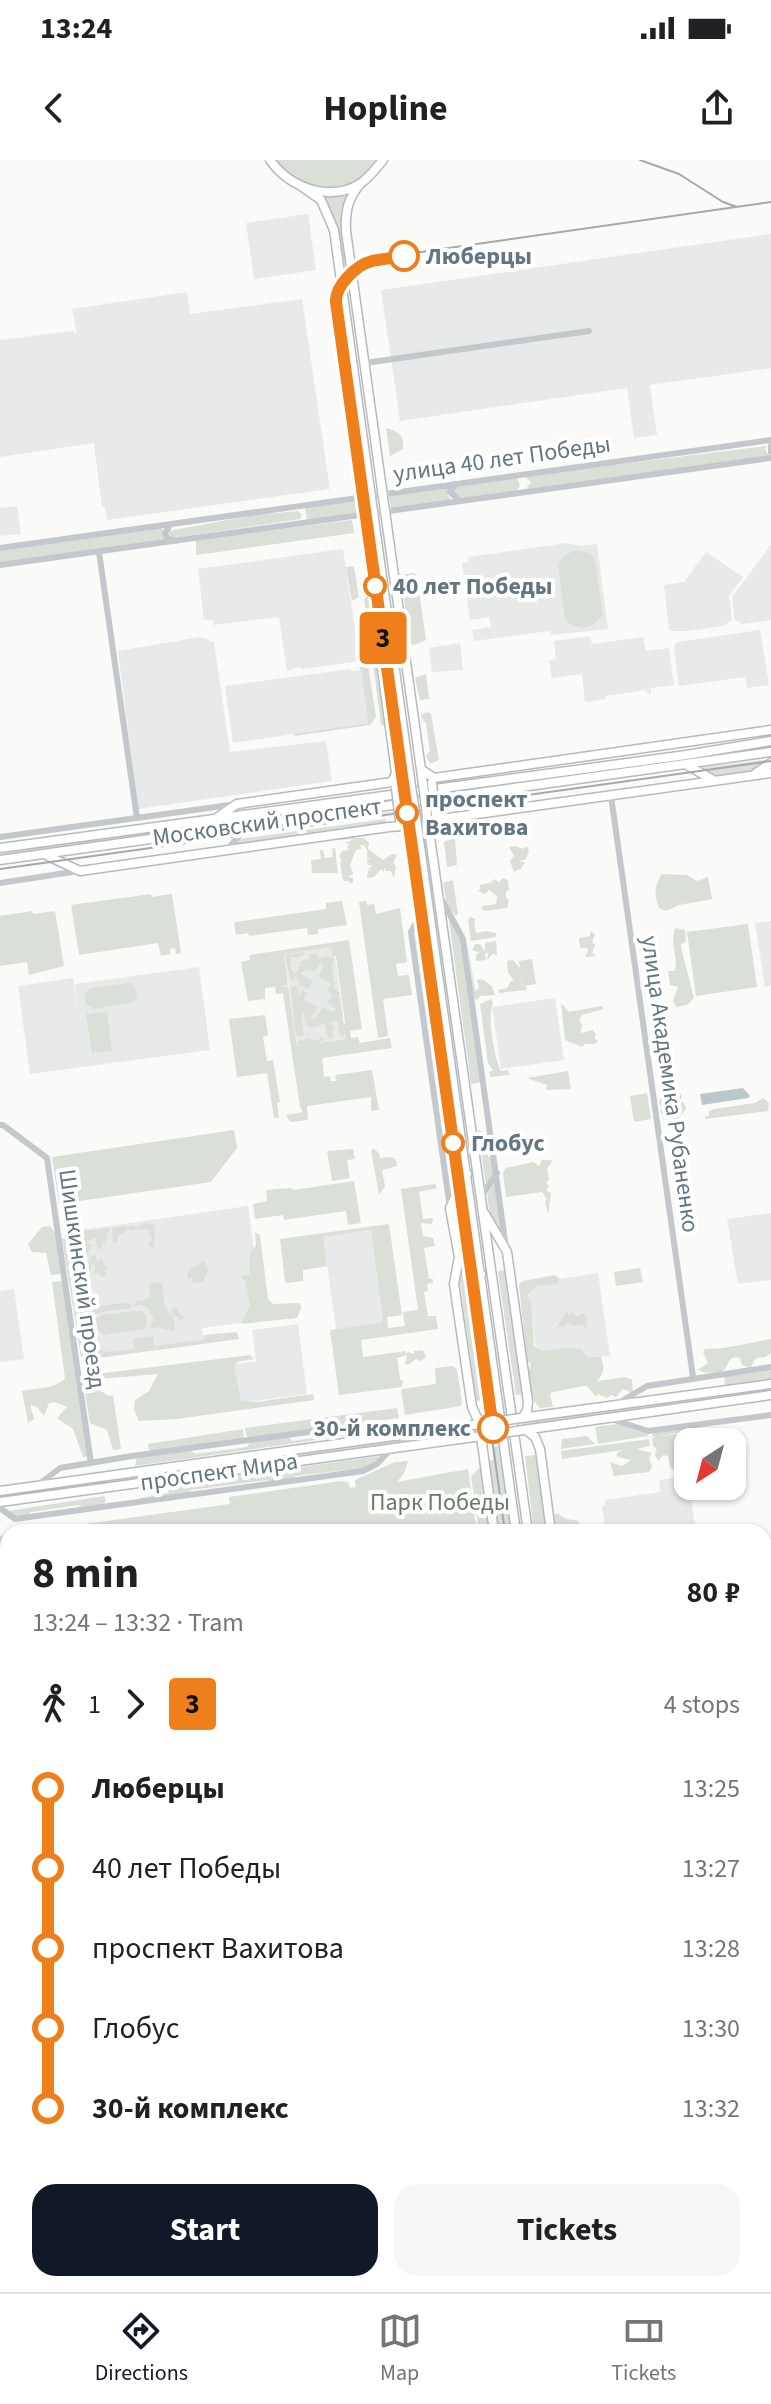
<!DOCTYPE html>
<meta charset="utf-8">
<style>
body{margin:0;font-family:"Source Sans 3",sans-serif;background:#f6f6f6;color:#202124;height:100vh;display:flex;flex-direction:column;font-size:30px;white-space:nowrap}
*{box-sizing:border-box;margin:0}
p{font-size:26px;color:#757577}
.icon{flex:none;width:44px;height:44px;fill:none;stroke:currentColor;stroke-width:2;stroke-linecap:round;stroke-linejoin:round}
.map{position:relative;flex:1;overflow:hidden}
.panel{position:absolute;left:0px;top:1364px;width:772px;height:768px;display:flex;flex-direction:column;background:#fff;border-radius:24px 24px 0 0;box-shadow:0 2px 6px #0004}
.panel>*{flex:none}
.badge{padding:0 16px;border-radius:6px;font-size:28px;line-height:52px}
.needle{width:52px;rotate:216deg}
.controls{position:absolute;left:674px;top:1268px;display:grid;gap:16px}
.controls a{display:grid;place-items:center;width:72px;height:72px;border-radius:16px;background:#fff;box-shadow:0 2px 6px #0004;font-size:40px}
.map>.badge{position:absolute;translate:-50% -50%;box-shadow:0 0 0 4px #fff}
.legs{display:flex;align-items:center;gap:12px;height:88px;padding:0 32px;font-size:26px}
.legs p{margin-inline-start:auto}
.summary{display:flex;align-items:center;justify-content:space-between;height:136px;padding:0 32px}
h1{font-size:44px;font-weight:700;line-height:60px}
.cta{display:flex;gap:16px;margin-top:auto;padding:16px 32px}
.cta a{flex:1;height:92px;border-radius:24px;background:#111827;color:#fff;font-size:32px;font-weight:700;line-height:92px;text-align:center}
.cta a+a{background:#f6f6f6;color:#202124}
ul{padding:0 32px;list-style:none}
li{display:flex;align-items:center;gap:28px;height:80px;font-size:30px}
li i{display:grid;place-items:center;width:12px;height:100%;margin:0 10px;background:currentColor}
li i::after{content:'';width:20px;height:20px;margin:-10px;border:6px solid;border-radius:50%;background:#fff}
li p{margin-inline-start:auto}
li:first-child i{background:linear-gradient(#0000 50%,currentColor 0)}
li:last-child i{background:linear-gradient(currentColor 50%,#0000 0)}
.status{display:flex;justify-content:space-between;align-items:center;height:56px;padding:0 40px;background:#fff;direction:ltr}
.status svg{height:22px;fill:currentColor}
header{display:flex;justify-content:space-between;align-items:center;height:104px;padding:0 32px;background:#fff;font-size:36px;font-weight:700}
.tabs{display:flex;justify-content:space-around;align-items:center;height:112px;border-top:2px solid #e0e0e0;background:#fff;font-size:22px;color:#757577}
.tabs a{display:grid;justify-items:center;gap:4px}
.tabs .current{color:#111827}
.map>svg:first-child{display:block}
.built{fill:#e8e9e9}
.green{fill:#dadfd7;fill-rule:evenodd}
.water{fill:#bbc7cb}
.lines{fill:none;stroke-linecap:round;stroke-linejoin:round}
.major-casing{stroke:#b5babe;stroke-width:11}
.minor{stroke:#c3c8cc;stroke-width:6}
.major{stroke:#fff;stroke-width:8}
.tram{stroke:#a2aab0;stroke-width:2}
.major-bridge-casing{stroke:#b5babe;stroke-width:11;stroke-linecap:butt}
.major-bridge{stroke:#fff;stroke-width:8}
.line-1-casing{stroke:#fff;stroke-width:18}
.line-1{stroke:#ef7f1b;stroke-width:12}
.stop-1-dot{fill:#fff;stroke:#ef7f1b;stroke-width:4}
.labels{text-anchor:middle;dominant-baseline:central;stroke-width:8;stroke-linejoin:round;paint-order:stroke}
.stop-label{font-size:24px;font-weight:bold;fill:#657683;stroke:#fff;text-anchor:start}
.street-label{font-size:24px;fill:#657683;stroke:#fff}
.park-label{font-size:24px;fill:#687a64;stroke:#fff}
</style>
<div class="status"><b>13:24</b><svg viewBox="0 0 49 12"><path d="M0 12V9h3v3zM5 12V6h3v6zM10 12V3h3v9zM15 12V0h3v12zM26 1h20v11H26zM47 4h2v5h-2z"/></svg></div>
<header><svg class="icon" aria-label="back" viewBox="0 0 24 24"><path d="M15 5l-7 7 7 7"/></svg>Hopline<svg class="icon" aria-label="share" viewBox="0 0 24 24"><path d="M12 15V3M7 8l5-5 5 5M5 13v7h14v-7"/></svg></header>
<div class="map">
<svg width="771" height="2132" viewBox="0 0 771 2132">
<rect width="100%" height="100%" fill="#fafaf8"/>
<path class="built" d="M308 54 316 110 254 119 246 63Z
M771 74V208L650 225 657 275 634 278 627 228 400 261 381 130Z
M187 132 190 154 302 139 330 329 107 360 105 347H102L94 283 0 297V180L72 171 77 174 72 149Z
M17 346 21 374 0 376V348Z
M566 383 580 386 597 384 608 469 551 475 550 471 474 481 472 470 491 467 489 457 470 460 462 403 469 402 468 397Z
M771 385V460L742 464 735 460 732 437Z
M343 389 360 501 303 509 299 507 287 511 279 457 214 465 213 460H204L198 409Z
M706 392 743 417 729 436 732 460 723 466 689 471H672L669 469 664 425 684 422Z
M760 470 769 525 747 528 745 517 679 526 674 487 677 482Z
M590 476 592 484 643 477 646 491 669 488 674 525 651 528V534H648L646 530 605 536V539L585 542 582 514 552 518 549 500 556 499 554 481Z
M200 477 214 482 230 592 326 581 332 621 138 649 118 491Z
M460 483 463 510 432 512 429 488Z
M350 509 351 511 361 510 368 563 233 583 225 526Z
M771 761V826L765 827 755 763Z
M331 787 332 795H335L346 879 297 886 284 793Z
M199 807 210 890 30 914 18 826 73 818 78 854 75 824Z
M555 838 564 900 501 909 492 847Z
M248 1046 264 1160 202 1168 204 1184 91 1199 74 1071Z
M771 1053V1120L738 1124 727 1059Z
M371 1070 383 1162 336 1169 323 1077Z
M598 1113 610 1196 538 1205 527 1124Z
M14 1129 24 1199 0 1202V1131Z
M298 1164 307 1234 234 1244 228 1205 256 1201 252 1170Z
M688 1316 696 1372H606L602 1346 605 1345V1340L660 1332 659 1320Z
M764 1745 771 1796V1834H764Z
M298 2124H345L346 2132H299Z"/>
<path class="green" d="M274 0H380C348 41 307 36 274 0Z
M324 36H347L342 65 348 114 346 116 338 65Z
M386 268C399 272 404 274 403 289L390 296Z
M767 286 765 289 769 296 526 329 531 322 524 316Z
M517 318 520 326 516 331 461 339 453 334 455 328 460 326Z
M449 327 448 335 451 340 391 349 389 335Z
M360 340 362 352 307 360 305 347Z
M298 351 302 355 300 359 174 378 170 376 168 371 254 355Z
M352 360 354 373 196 395V380Z
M162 368 166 381 0 403V391Z
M577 390 590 393 595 399 603 455C592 470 579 471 565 460L558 404 565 395Z
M352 406 354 407 359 437 352 441 346 407Z
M414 413 417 416 426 480 414 485 410 483 401 415Z
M373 431 382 494 374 499 364 439Z
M390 496 402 585 397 579 386 501Z
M373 503 379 505 387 566 381 565Z
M368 504 376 557 370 565 295 576 294 574 368 563 361 510 359 508 362 505Z
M426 514 429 539 420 540 415 518Z
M428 552 431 554 439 600 430 604 426 596 430 591 426 563 420 555Z
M771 586 444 633V632Z
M771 599 752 613 718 617 700 608Z
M383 640V642L0 697V694L44 686Z
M396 651V652L240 675 243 671Z
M386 659V664L231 688 239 679Z
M423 662H425L509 1255 487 1119Z
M355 675 356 678H364L369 683 368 689 383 700 392 694 397 695 393 703 396 706 394 718 391 711H386L385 708 383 712 381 709 374 717 367 718 368 711 374 709 368 710 372 705H368L367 701 371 697 367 699V690L363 684V686L359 684 362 689 356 690 350 705 353 714 348 717 353 718V722L351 724 348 721H343L340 702 342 701 339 696 342 691 349 690 347 686 350 685 346 683 354 679 339 680 340 678Z
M455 678 457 705 447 707 444 682Z
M515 686 523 689 527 686 529 691 526 699 519 702H525L522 708 514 712 510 701 514 696 509 687Z
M335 688 338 713H312L311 700 321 699 320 690H323L325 698 333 697 332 689Z
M662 714 687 715 697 721 708 717 712 739 679 745 666 751 659 748C654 735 654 726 662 714Z
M503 718 508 720 509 730 506 731V738L509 740 507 748 486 751 481 749 483 746 496 744 497 736 489 730 485 734 478 731 481 728 479 725 491 723 494 719 499 722Z
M453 720 458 754 456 756 447 745 443 723Z
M151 734 152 737 172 734 181 793 176 794 175 788 170 789V794L161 796 158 783 79 795 71 745Z
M342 741 347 765 318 769V774L308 775 307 768 249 776 248 773 236 775 234 762 326 749V743Z
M366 741 367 745 374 744 376 754 400 748 407 802 396 804 398 816 409 815 412 835 383 839 388 876 378 878 359 742Z
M32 751 33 754 55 751 64 806 29 815 27 802 0 806V756Z
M425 753 449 928H447L445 925H441L440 920H435L416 783 415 774Z
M448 753 462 778 481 917 479 923 471 924Z
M470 757 476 759 474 762 476 773 486 771 496 773V777L471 781 468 760Z
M748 764 757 827 696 836 687 772Z
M675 768 685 770 686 782 681 784 682 792 694 838 687 845 676 847 673 840 678 827 670 825 668 811H675C679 797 669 785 675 768Z
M590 771 595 774 592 782 595 785 592 793 596 796 585 797 588 791 587 788H580L579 778 590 776Z
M349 780 362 869 350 871 351 878 358 877 360 883 390 878 392 888 322 898 324 917 330 916 331 921H336L335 915 372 910 379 950 371 951V937L307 946 308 960 290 962 286 955 303 952 300 947 283 833 276 834 275 827 265 828V839L248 841 241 802 250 800 249 795ZM331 787 332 795 336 796 345 863 343 865V860L339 859 343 858 340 838H337L340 833 335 829 332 807 334 799 327 796 319 799 316 794H310V798L299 802 300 804 296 814 291 809V797L298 798 305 794V792L285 795 291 821 292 823 295 817 298 818 299 825 308 829 313 822 300 813 310 809 314 812 321 803 324 806 319 816 332 824 327 830 333 835 327 842 336 849 333 852 323 847 314 860 311 857 318 847 304 839 308 834 301 829V834L297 835 299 830 296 825 291 828 295 871 298 877 304 875 301 858 303 851 306 864 311 868 327 863 325 865 328 879 334 877 332 872 334 868 330 862 338 861 340 877H344V869L346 879 319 883 325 879 320 876 319 880 313 881 308 878 299 880 298 885H303L297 886 288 826 281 827 288 825 284 794Z
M496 781 497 795 493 794 487 800 488 794 485 792 486 800 476 801V794L480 793 472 790 475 784H480L485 791V783Z
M468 786 475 831 479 828 477 820 482 819 492 826 495 835 480 836 477 840 474 838Z
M532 799 536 824 523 826 521 816 522 826 527 827 526 830 499 833 498 830 507 828 511 821 514 820 508 813 507 801 513 800 520 808 519 801Z
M130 823C137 827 140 835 134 842L94 849 86 844 84 836 90 828Z
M491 839 493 843C487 854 494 898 501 911L508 910 509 915 491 917 489 912 493 910 488 903 480 844Z
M561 843 569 852 602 846 603 849 582 855 579 861 582 864 581 873 593 870 596 875 594 878 598 881 595 884H585L582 887 565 880Z
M107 852 112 891 92 893 86 854Z
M265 855 268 875 263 877 267 901 273 900 280 942 277 943 279 958H274L267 913 237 917 229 859Z
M568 911 571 929 546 930 547 925 527 918Z
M666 931 670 934 678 932 681 934 682 938 678 940 684 943 686 949 677 960 673 959 674 955 670 953 667 960 662 958 664 956 660 952 662 948 659 942 662 933Z
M647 933 651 959 634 962 630 936Z
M763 938 769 943 768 951 705 959V956H709V951L714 949 755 943Z
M234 970 237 988 211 1022 59 1044 52 997Z
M478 970 484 972 488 996 492 999 495 1011 486 1026Z
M449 975 451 992 459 991 462 1015 451 1034 443 976Z
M353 989 355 999 347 1000 350 1018 332 1021 327 991Z
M374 989 379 993 380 998 392 997 396 1000 397 1006 382 1010 385 1026 379 1035 371 990Z
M542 1000H551L552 1002 547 1009 549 1020 546 1022 549 1027 546 1030 551 1033 548 1054 545 1042 547 1039 542 1032 506 1037 503 1013 506 1008 533 1002 539 1006Z
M354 1021 361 1063 348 1065 346 1051 284 1060 283 1055 255 1059 253 1044 267 1041 266 1030 290 1028 294 1030Z
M496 1021 503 1077 490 1056 487 1034Z
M435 1024 437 1028 419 1032 423 1059 433 1058 432 1064 421 1063 423 1076 433 1078 435 1086 424 1088 429 1119H433V1123L427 1124 428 1131 424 1132 428 1156H436L438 1169 361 1180 363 1197 405 1191 406 1194 408 1192 414 1194V1191L423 1190 426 1197 421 1201 416 1199 408 1205 405 1204 407 1195 397 1198 400 1219 403 1221 402 1227 339 1235 330 1170 383 1162 371 1070 323 1077 327 1106 303 1110V1121L287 1123 285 1121 280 1079 389 1064 402 1155 387 1157 388 1168 405 1166 403 1152 418 1150 401 1029Z
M145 1063 155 1065 154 1087H149V1082L152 1079 148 1069 128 1070 119 1075 116 1083 113 1082 112 1068 125 1066 128 1068 130 1065 138 1067Z
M50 1066 55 1073 61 1114 51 1115 46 1093 32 1092 28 1084 42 1067Z
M110 1068V1071L105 1074 108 1076 105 1082 102 1083 103 1089 97 1088 96 1078 86 1082 92 1085V1087L88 1092 85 1105H88L91 1096 96 1095V1101H100L101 1096 105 1107H108L103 1112H106V1116L102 1117 99 1113 94 1114 95 1106 92 1103 87 1122 91 1142 87 1147 90 1150C99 1145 122 1142 131 1144V1148C117 1150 101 1150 91 1157L94 1178 91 1179 86 1156 91 1195 81 1197 62 1079 68 1077 72 1070 80 1075 83 1071Z
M255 1072 260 1075 268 1139 273 1144 300 1143 301 1148 297 1158 241 1164 250 1145 245 1121 240 1117 250 1114V1092L256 1086Z
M204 1101 208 1110 203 1122 192 1123 193 1117 187 1119 189 1110Z
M463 1103H471L476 1109 497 1252 487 1253 485 1240 476 1241 459 1115Z
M640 1108 643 1122 616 1126 614 1112Z
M501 1110 507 1112 524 1234 516 1235 498 1112Z
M555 1115 560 1119 557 1124 536 1126 528 1135 531 1144 534 1186 542 1191 566 1188 581 1189 587 1197H601C605 1208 604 1213 597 1221L626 1217 632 1220 633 1233 623 1229 616 1237 611 1235 607 1238 598 1234 596 1237 587 1226H583L550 1233 553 1247 540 1248C529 1238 525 1218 531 1204L527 1201 526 1193 519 1124 523 1121Z
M63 1121 91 1296 83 1297 73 1269 57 1258 67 1247 55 1242 49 1243 44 1256 37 1247 30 1245 34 1259 28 1263 22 1231C36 1228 56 1229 65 1218L52 1122Z
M152 1122 162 1123 165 1147 171 1156 173 1155 171 1148 177 1147 179 1154 185 1157 180 1161 178 1157 173 1156 175 1171 157 1167 151 1170V1163L154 1160 148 1148 141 1145 133 1147 137 1140 143 1141 151 1137 148 1125Z
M135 1151H142L146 1155 147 1164 144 1169 104 1175 95 1168V1160L101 1155Z
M571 1151 578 1157 582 1153 586 1155 587 1169 582 1164 574 1166 567 1163 565 1167H557L566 1152 570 1155Z
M237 1172 239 1179 97 1198 94 1195 97 1190 111 1192 134 1189 133 1179 153 1176 154 1186 203 1180 204 1175Z
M771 1179V1193L765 1197 756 1198 750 1208 742 1205 740 1198C727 1194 730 1206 722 1212L706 1213 698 1210 708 1203 703 1192 705 1189C728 1189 748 1183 771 1179Z
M250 1195 254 1199 237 1202 234 1208 241 1241 257 1242 313 1234 314 1240 177 1259 139 1261 134 1250 135 1240 149 1231 158 1214 88 1220V1215Z
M453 1206 457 1210 462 1242 461 1246 405 1255 401 1229 436 1224 435 1208Z
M771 1210V1219L725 1225 724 1216Z
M90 1225 109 1236 113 1235 121 1289 113 1290 107 1270 90 1263 84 1226Z
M771 1228V1231L523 1265 522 1263Z
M397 1248 399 1258 247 1279 245 1268Z
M617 1264 647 1274 648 1276 598 1284 595 1267Z
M353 1268 372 1272 135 1306 137 1297 190 1290 195 1294 247 1287 250 1282 288 1276 292 1281 329 1276 335 1271Z
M485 1268V1271L0 1339V1336L47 1328Z
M688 1268V1271L660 1276 689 1273 690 1280 682 1282 686 1288V1297L677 1300 681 1308 675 1311 670 1307 668 1296 663 1295 658 1301 655 1295 656 1288 653 1286 652 1278 655 1277 652 1276 653 1272Z
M243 1269 244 1279 149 1291 148 1284Z
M587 1276 595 1284 561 1289 562 1279Z
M649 1279 650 1286 636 1289 652 1293 649 1298 652 1307 649 1312 614 1316 610 1302 622 1306 631 1300 617 1297V1293L622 1290 562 1299 561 1291Z
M501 1286 513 1372H497L487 1301 493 1300 492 1287Z
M536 1295 547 1372H534L525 1296Z
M380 1296C372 1308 363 1311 349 1313L346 1310 295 1316 292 1321 272 1323 268 1320 191 1330 188 1335 141 1341V1338L168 1333 170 1327 182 1323Z
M408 1301 404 1313 397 1322 468 1309 477 1372H27L230 1344 229 1337 341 1321 348 1322 350 1328 356 1327 355 1320 395 1302Z
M481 1306 491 1372H479L471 1316Z
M104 1336 106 1341 102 1345 84 1348 78 1345 31 1352 27 1356 17 1357 8 1351Z
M557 1353 566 1359 579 1361 577 1372H558L553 1356Z
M8 1375V1539L0 1540V1376Z
M0 1975 8 2031V2079L0 2020Z"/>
<path class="water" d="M743 928 750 936 748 938 702 945 700 934Z"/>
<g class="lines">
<g class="major-casing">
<path id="major" d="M270 0C290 28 330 43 361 23 370 17 376 8 383 0
M361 23C348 38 345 51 346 71L423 624
M301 26 321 40 334 70 411 626
M391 484 381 500 396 613 392 622
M687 605 713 620
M422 610 434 618 771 570
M756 613 771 603
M427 656 528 1372
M218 657 237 644 392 622
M416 658 516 1372
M430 674 441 659 771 613
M0 688 686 595 771 581
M48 696 80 711 389 667 417 665
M0 700 771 592
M467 1014 450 1048 459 1097 454 1124 472 1247 477 1258 486 1263
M485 1054 507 1092 528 1242 527 1251 522 1258
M459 1097 471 1098 481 1114
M521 1258 771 1224
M523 1270 771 1235
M526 1270 535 1277 540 1289 551 1372
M481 1276 494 1372
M0 1331 487 1263
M0 1342 489 1275
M764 1678 771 1677
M764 1686 771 1685
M0 1783 8 1782
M0 1794 8 1793
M617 2124V2132
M643 2124 645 2132"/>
</g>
<path class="minor" d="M365 203 589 171
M771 286V292
M456 324 450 332 460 341
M170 365 165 373 167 378 176 381
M0 388 771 280
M99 392 137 658
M0 405 771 298
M611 636 693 1217
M0 677 237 644 247 655
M227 690 248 665
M0 723 79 711
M440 736 463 779 506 1088
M427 743 411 772 450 1048
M0 965H3L47 998 91 1303
M481 1037 497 1013
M617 1244 647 1226 771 1207
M611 1259 648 1271 771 1255
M38 1325 60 1308 132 1296 352 1266 397 1274
M0 1348 15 1359 363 1311 377 1304 390 1290
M764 1516 771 1515
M0 1546 8 1545
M768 1709 771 1729
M0 1762 8 1760
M0 1958 8 2014
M764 1966 771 1965
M0 2037 8 2096
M12 2124 13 2132
M23 2124 24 2132"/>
<use href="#major" class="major"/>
<path class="tram" d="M640 0 679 14 723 42 737 47
M0 709 771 601
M505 1372 334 134C339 120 357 104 372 99L771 42
M764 1663 771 1662
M0 1774 8 1773"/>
<g class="major-bridge-casing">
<path id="major-bridge" d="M432 623 436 655
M423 624 427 656
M411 626 416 658
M396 628 400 661
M487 1263 521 1258
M489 1275 523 1270"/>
</g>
<use href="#major-bridge" class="major-bridge"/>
</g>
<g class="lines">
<g class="line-1-casing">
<path id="line-1" d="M404 96C393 98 382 99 372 101 356 105 335 126 336 142L493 1268"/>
</g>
<use href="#line-1" class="line-1"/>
</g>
<g class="stop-1-dot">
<circle cx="404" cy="96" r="14"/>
<circle cx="375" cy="426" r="10"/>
<circle cx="407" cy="653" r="10"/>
<circle cx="453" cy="983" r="10"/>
<circle cx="493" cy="1268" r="14"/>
</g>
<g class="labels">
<g class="stop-label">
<text x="426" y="96">Люберцы</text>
<text x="393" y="426">40 лет Победы</text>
<text x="425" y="639">проспект<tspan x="425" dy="28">Вахитова</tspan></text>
<text x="471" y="983">Глобус</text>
<text x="471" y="1268" text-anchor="end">30-й комплекс</text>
</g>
<g class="street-label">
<text transform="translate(502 299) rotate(-8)">улица 40 лет Победы</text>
<text transform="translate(267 662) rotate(-8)">Московский проспект</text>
<text transform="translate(670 924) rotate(82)">улица Академика Рубаненко</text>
<text transform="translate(82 1119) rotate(82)">Шишкинский проезд</text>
<text transform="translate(219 1312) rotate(-8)">проспект Мира</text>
</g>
<g class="park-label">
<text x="440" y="1342">Парк Победы</text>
</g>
</g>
</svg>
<div class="controls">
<a><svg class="needle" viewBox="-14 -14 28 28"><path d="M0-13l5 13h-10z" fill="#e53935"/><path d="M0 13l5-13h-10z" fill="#757577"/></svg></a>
</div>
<b class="badge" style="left:383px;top:478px;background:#ef7f1b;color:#111">3</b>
<section class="panel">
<div class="summary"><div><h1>8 min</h1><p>13:24 – 13:32 · Tram</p></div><b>80 ₽</b></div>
<div class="legs"><svg class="icon" aria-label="walk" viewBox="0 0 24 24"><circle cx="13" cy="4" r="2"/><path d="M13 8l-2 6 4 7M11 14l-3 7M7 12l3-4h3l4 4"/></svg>1<svg class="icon" aria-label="forward" viewBox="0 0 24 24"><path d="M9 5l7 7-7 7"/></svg><b class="badge" style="background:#ef7f1b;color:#111">3</b><p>4 stops</p></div>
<ul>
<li><i style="color:#ef7f1b"></i><b>Люберцы</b><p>13:25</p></li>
<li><i style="color:#ef7f1b"></i><span>40 лет Победы</span><p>13:27</p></li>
<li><i style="color:#ef7f1b"></i><span>проспект Вахитова</span><p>13:28</p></li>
<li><i style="color:#ef7f1b"></i><span>Глобус</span><p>13:30</p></li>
<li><i style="color:#ef7f1b"></i><b>30-й комплекс</b><p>13:32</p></li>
</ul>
<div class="cta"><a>Start</a><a>Tickets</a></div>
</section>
</div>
<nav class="tabs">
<a class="current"><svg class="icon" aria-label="directions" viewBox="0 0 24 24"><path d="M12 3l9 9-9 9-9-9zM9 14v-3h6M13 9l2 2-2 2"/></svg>Directions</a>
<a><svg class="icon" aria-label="map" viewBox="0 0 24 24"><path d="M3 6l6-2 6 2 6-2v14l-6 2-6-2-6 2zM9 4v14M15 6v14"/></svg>Map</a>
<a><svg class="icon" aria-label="tickets" viewBox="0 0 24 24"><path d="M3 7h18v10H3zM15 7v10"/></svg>Tickets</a>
</nav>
